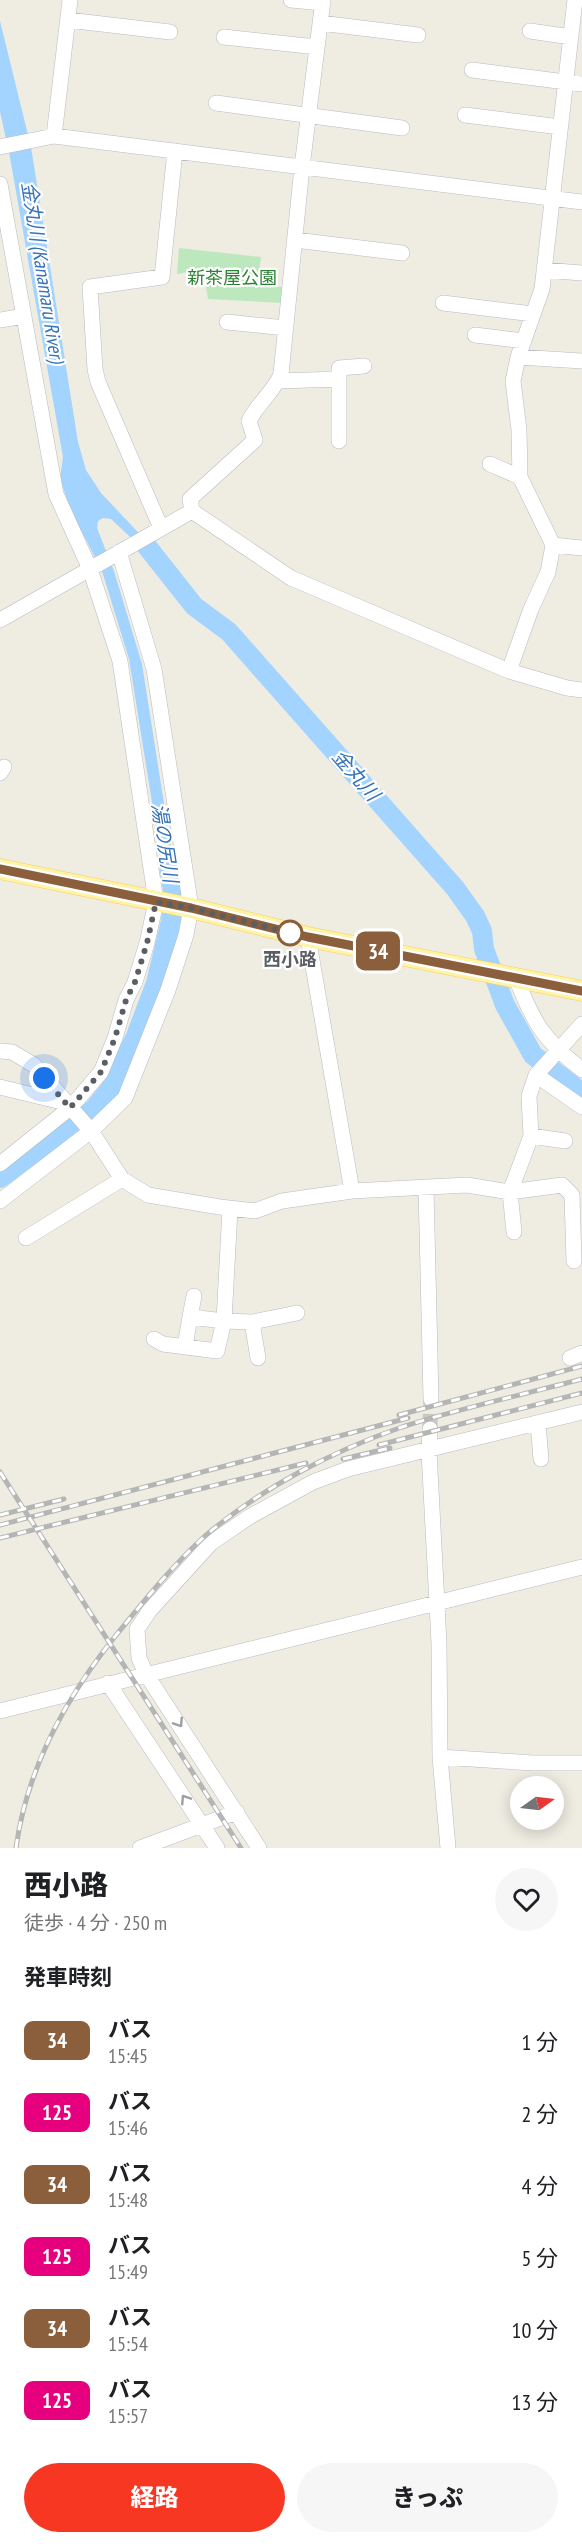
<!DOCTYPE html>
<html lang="ja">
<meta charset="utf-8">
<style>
body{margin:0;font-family:"PT Sans Narrow","Noto Sans JP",sans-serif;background:#f6f6f6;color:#202124;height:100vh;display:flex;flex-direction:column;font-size:22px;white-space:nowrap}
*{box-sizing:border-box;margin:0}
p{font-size:20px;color:#757577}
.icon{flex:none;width:33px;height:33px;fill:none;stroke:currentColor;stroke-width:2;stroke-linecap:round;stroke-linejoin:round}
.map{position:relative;height:1848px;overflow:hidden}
.panel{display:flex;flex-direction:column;background:#fff;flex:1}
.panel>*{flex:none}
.badge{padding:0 12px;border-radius:9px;font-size:21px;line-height:39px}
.needle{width:39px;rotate:76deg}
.buttons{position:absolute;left:510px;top:1776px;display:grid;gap:12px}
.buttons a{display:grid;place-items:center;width:54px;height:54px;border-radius:50%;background:#fff;box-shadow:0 3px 15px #0003;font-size:30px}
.you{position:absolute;width:30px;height:30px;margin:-15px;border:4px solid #fff;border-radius:50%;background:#1a73e8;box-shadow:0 0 0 9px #1a73e833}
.map>.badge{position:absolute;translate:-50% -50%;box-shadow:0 0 0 3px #fff}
h2{padding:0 24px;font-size:22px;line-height:54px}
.round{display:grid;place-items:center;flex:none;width:63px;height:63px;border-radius:32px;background:#f6f6f6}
.headline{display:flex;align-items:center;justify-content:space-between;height:102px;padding:0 24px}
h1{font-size:28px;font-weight:800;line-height:45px}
.action{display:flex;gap:12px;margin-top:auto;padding:12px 24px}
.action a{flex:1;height:69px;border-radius:36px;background:#f73721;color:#fff;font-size:24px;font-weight:800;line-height:69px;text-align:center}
.action a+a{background:#f6f6f6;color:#202124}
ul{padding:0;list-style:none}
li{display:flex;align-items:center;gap:18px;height:72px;padding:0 24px}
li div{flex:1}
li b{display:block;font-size:22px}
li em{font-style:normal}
li .badge{min-width:66px;font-weight:700;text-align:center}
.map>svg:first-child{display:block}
.green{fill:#bde8be}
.water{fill:#a2d4ff}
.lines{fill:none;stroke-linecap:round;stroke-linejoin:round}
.river{stroke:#a2d4ff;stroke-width:20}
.minor-tunnel{stroke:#cac9c2;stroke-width:15;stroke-dasharray:15 8;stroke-linecap:butt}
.minor-casing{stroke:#b8bbc0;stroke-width:16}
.major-casing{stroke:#fcd04e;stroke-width:21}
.minor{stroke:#fff;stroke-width:15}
.major{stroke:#fff3a7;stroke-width:20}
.rail-casing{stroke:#b4b5b5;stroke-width:5}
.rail{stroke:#fff;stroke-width:3;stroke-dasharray:9;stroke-linecap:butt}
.oneway{stroke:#9d9fa2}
.line-casing{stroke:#fff;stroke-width:14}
.line{stroke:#8b5e3c;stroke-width:9}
.walk{stroke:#5b5f64;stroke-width:6;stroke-dasharray:0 10.8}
.stop-dot{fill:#fff;stroke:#8b5e3c;stroke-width:3}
.labels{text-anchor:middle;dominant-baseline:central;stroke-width:4.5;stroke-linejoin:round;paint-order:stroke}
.park-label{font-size:18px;fill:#2d8233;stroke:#fff}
.stop-label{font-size:18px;font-weight:bold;fill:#5b5f64;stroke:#fff}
.water-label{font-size:20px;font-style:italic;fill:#3773b9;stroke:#fff}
</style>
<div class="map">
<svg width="582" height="1848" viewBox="0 0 582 1848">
<rect width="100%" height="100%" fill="#efece2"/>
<path class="green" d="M179 248 261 257 257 286 284 287 283 303 208 299 203 269 177 274Z"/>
<path class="water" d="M0 21 31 147 78 442 86 470 101 493 165 561 161 566 111 519 103 518 98 521 97 528 114 571 142 664 178 892 166 890 129 659 102 571 70 509 60 478 63 457 9 152 0 112Z"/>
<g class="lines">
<path class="river" d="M145 544 194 606 229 632 455 888 475 916 482 931 484 949 505 1005 533 1055 582 1093
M0 1178 94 1109 111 1088 136 1036 156 983 171 921 174 895 169 865"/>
<path class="minor-tunnel" d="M430 1429 431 1399"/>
<g class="minor-casing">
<path id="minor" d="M291 0 323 3
M323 0 302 167 281 374C276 389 257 404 249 421L255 440 190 499 192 511 291 578 509 671 567 688 582 690
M68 20 170 32
M320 23 418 35
M530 31 571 37
M224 37 317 47
M472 70 582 84
M216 103 402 128
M465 115 560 127
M54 136 70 0
M0 147 54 136 582 202
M0 184 56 494 90 569 120 661 156 902 147 943 135 982 126 1000 115 1038 101 1072 70 1108 0 1164
M295 240 402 253
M544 270 582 273
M443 303 533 314
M0 320 24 316
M227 322 286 328
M475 335 524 341
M518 357 582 361
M339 379V368L364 366
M279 381 339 379V441
M490 464 520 477
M161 528 98 382 95 369 90 287 162 277 175 151
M553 545 582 548
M0 620 192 511
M509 671 531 609 548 572 553 545 520 477 519 430 513 381 518 357 542 289 575 0
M0 773 4 767
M308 937 352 1191
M516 978C534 1024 543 1039 582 1070
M0 1051 12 1052 34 1065 91 1131 122 1179 148 1195 220 1207 255 1211 282 1201 352 1191 467 1185 510 1192 531 1136 529 1096 536 1075 582 1024
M536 1075 582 1107
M0 1087 66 1103
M531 1136 565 1141
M426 1187 431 1399
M0 1201 91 1131 125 1098 168 990 186 935 191 908 154 669 119 552
M230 1209 224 1321 252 1322 297 1313
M514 1232 510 1192 562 1185 572 1195 574 1261
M26 1238 122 1179
M252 1322 258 1358
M154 1339 163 1344 217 1351 224 1321 190 1317 194 1296
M185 1346 190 1317
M570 1358 582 1353
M538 1423 541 1459
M430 1429 429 1451 439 1643 440 1757 448 1848
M108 1683 217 1848
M0 1711 582 1567
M440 1757 533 1763H582
M140 1848 237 1812
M259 1848 146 1674 139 1658 137 1629 150 1610 211 1543 249 1517 313 1482 348 1469 582 1412"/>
</g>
<g class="major-casing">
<path id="major" d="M0 869 191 908 308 937 582 991"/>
</g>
<use href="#minor" class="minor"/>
<use href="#major" class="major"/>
<g class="rail-casing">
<path id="rail" d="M399 1415 582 1366
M379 1445 582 1393
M343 1459 390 1448
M0 1472 241 1848
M0 1515 64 1499
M0 1525 408 1418
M0 1538 306 1463
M16 1848C27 1767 66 1697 117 1634 145 1600 172 1566 205 1536 261 1488 333 1451 402 1427 461 1408 522 1395 582 1379"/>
</g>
<use href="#rail" class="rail"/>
</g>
<defs><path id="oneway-chevron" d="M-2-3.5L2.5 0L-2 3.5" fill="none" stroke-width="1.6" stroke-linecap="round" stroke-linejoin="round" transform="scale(1.5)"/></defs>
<g class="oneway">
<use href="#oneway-chevron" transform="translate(179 1723) rotate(57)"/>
<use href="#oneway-chevron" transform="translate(185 1799) rotate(-123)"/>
</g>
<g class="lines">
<g class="line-casing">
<path id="line" d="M0 869 191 908 308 937 582 991"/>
</g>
<use href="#line" class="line"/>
<path class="walk" d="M44 1078 70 1108 101 1072 115 1038 126 1000 135 982 147 943 156 902 191 908 290 933"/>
</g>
<circle class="stop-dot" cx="290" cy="933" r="12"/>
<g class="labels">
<g class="park-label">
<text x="232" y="277">新茶屋公園</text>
</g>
<g class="stop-label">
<text x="290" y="959">西小路</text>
</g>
<g class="water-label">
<text transform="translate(43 272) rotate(81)">金丸川 (Kanamaru River)</text>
<text transform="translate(356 775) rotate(49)">金丸川</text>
<text transform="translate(165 843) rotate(81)">湯の尻川</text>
</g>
</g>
</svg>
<div class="buttons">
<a><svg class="needle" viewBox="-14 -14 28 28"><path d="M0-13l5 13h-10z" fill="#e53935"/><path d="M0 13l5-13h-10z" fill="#757577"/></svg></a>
</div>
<div class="you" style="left:44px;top:1078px"></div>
<b class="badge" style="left:378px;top:951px;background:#8b5e3c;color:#fff">34</b>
</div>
<section class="panel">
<div class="headline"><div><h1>西小路</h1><p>徒歩 · 4 分 · 250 m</p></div><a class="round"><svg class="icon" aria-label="heart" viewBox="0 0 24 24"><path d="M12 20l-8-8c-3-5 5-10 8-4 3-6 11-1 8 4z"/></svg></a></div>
<h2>発車時刻</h2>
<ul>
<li><span class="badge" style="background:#8b5e3c;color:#fff">34</span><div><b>バス</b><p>15:45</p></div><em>1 分</em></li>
<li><span class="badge" style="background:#e6007e;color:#fff">125</span><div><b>バス</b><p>15:46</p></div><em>2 分</em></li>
<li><span class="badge" style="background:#8b5e3c;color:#fff">34</span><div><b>バス</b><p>15:48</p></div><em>4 分</em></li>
<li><span class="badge" style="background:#e6007e;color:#fff">125</span><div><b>バス</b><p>15:49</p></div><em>5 分</em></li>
<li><span class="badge" style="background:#8b5e3c;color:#fff">34</span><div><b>バス</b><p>15:54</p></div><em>10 分</em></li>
<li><span class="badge" style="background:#e6007e;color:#fff">125</span><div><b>バス</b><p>15:57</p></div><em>13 分</em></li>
</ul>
<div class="action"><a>経路</a><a>きっぷ</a></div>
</section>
